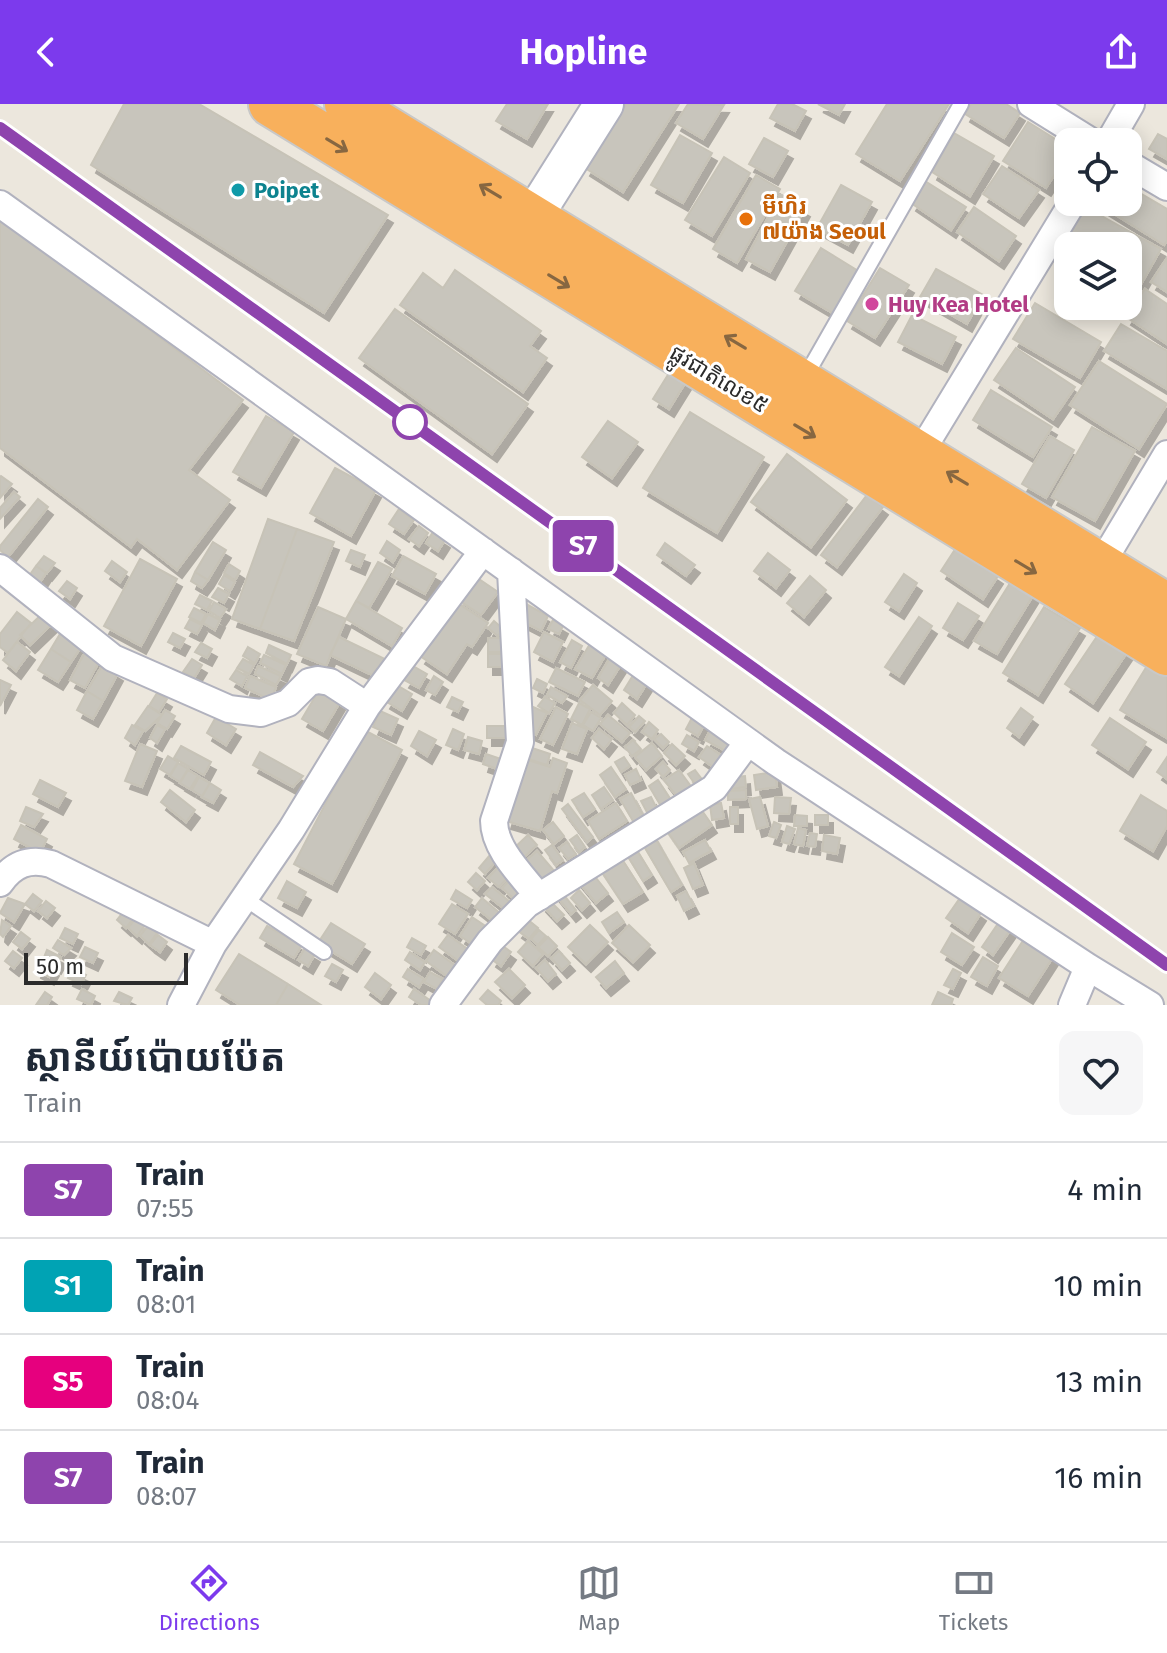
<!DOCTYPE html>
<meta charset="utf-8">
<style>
body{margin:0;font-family:"Fira Sans","Noto Sans Khmer",sans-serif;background:#f6f6f7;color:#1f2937;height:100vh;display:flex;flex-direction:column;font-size:30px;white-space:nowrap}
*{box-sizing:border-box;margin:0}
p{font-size:26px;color:#747a83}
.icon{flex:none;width:44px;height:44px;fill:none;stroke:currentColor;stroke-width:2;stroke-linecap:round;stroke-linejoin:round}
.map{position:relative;height:901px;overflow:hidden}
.sheet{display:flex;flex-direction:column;background:#fff;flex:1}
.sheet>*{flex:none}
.badge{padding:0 16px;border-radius:6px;font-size:28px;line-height:52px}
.fabs{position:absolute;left:1054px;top:24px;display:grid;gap:16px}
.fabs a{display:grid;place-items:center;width:88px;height:88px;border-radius:16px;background:#fff;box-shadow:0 4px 20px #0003;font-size:40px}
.scale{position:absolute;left:24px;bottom:20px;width:164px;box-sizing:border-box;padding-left:8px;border:4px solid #2b2b2b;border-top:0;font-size:22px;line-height:28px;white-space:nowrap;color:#2b2b2b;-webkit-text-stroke:6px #fff;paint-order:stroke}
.map>.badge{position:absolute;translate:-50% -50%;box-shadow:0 0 0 4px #fff}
.round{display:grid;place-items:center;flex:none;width:84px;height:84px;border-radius:16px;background:#f6f6f7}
.summary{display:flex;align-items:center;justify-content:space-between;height:136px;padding:0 24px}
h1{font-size:38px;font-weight:700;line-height:60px}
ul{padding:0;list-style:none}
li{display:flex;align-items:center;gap:24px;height:96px;padding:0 24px;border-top:2px solid #e0e1e3}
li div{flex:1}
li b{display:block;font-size:30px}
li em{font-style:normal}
li .badge{min-width:88px;font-weight:700;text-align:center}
header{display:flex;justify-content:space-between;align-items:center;height:104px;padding:0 24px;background:#7c3aed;color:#fff;font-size:36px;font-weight:700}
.dock{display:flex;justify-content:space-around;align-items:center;height:112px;border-top:2px solid #e0e1e3;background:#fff;font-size:22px;color:#747a83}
.dock a{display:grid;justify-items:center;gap:4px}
.dock .selected{color:#7c3aed}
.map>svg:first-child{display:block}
.building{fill:#c8c5bc;stroke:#c7c3b7;stroke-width:2;filter:url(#shadow)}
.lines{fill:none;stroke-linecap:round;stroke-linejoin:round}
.lane-casing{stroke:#b1b2be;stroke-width:18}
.street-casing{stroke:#b1b2be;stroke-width:30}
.secondary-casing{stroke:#b1b2be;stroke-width:42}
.highway-casing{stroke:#c8c8c8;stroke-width:48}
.lane{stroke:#fff;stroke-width:14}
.street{stroke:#fff;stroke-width:26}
.secondary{stroke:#fff;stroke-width:38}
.highway{stroke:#f8b05c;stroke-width:44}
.rail{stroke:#a0a1b4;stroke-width:6}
.oneway{stroke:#876741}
.line-casing{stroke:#fff;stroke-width:18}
.line{stroke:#8e44ad;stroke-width:12}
.culture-dot{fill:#0f9aa8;stroke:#fff;stroke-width:3}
.food-dot{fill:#e8710a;stroke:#fff;stroke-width:3}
.hotel-dot{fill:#d1479c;stroke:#fff;stroke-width:3}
.stop-dot{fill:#fff;stroke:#8e44ad;stroke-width:4}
.labels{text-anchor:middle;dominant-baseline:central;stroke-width:6;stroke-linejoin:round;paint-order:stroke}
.culture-label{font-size:22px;font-weight:bold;fill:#0d838f;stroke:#fff;text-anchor:start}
.food-label{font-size:22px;font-weight:bold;fill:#c56008;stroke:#fff;text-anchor:start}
.hotel-label{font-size:22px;font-weight:bold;fill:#b23c85;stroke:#fff;text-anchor:start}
.street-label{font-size:22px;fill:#2b2b2b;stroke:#fff}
</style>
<header><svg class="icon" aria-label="back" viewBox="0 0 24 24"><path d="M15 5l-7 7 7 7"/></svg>Hopline<svg class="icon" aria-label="share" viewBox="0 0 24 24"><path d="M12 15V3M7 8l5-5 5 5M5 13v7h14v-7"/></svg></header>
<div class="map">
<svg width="1167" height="901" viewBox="0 0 1167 901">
<defs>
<filter id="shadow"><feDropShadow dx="5" dy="8" stdDeviation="0" flood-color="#0004"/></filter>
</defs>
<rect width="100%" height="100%" fill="#ece7dd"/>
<path class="building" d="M124 0H199L388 111 324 209 91 61Z
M507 0H548L527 35 496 17Z
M626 0H679L623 88 585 64Z
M688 0 724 1 703 35 676 19Z
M778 0H792L806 7 795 27 770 14Z
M818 0H845L839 11Z
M887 0H949L900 77 856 50Z
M971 0H1006L1020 9 1004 34 965 10Z
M1028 18 1068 43V50L1046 84 1003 57Z
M954 29 994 52 970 92 932 68Z
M1158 30 1167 35V55L1149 45Z
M680 31 712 49 683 99 651 81Z
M764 34 788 47 773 73 749 60Z
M724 53 750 69 712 132 685 116Z
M1002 62 1039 86 1019 114 983 90Z
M756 71 780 85 737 159 713 145Z
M925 77 966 103 951 126 911 99Z
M841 81 872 98 848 141 817 124Z
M1128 82 1167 105V137L1164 141 1095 98H1128Z
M780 91 805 105 770 168 746 155Z
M1080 100 1161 145 1139 184 1128 178V142H1068V144L1058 139Z
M974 103 1016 132 999 157 957 128Z
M0 113 243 296 189 366 230 396 177 466 137 435 131 443 0 344Z
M821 144 860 168 834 210 795 187Z
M1167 154V188L1151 178Z
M880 164 909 181 875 234 847 217Z
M936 165 983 191 967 220 920 193Z
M455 166 541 227 530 242 547 254 523 288 400 201 423 169 443 184Z
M1145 185 1167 200V240L1126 213Z
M1035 199 1101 238 1080 274 1013 235Z
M395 205 528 300 492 350 359 254Z
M912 211 956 233 942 260 898 238Z
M1121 220 1167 247V285L1104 247Z
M1016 244 1075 283 1053 315 994 276Z
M1099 257 1167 300 1139 345 1070 301Z
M671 266 687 276 669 305 653 295Z
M991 286 1052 323 1033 353 973 316Z
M690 308 764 353 717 429 643 384Z
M266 312 294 328 261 384 233 368Z
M608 317 638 338 612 374 582 353Z
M1092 323 1135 347 1095 417 1052 393Z
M1050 332 1074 346 1046 394 1022 380Z
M787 350 847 396 811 443 751 398Z
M335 364 376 386 351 432 310 409Z
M1 372 12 380 0 394V373Z
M14 388 20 393 0 415V404Z
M867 391 883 403 837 463 821 451Z
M38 395 48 403 8 453 0 446V442Z
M399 405 414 416 404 430 389 420Z
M268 415 297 425 260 525 232 515Z
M419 422 428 429 419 442 409 435Z
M297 425 334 438 294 537 260 525Z
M433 428 445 436 438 447 426 439Z
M387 437 400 446 393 458 380 449Z
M213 438 226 446 208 476 195 468Z
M665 439 695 461 686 472 657 451Z
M956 444 998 472 983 495 941 467Z
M351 446 365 451 360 463 346 457Z
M768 449 790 466 776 484 754 467Z
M44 452 55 459 47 469 36 462Z
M403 452 436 470 425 490 392 472Z
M140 455 177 475 141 542 104 522Z
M112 457 127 468 120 478 105 467Z
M378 458 392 465 369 504 356 497Z
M229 460 240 467 235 476 224 469Z
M36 462 46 469 39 480 29 472Z
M195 468 208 476 202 484 191 477Z
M904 470 917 479 899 507 885 498Z
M224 471 235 478 230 487 219 480Z
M473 471 498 488 481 511 457 495Z
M810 472 826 486 804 513 787 499Z
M1012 476 1034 490 997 550 974 537Z
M67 477 77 484 70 495 59 487Z
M218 484 229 490 224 499 212 493Z
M200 491 212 497 207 506 195 500Z
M356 497 402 524 392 542 346 515Z
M214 498 226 505 220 514 209 507Z
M456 498 488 519 472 543 467 540 447 570 420 552Z
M524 499 548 512 541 527 516 514Z
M958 499 979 512 963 536 943 524Z
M318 503 346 515 326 562 297 550Z
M1044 503 1080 524 1038 591 1003 569Z
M194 504 206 510 201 519 189 513Z
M17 508 31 519 8 549 0 543V530Z
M42 510 52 520 30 541 20 531Z
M208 510 220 516 215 526 203 519Z
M919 513 932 522 899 572 885 563Z
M190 515 202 521 197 530 185 524Z
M553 516 563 522 559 530 548 525Z
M494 517 503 525 498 532 488 524Z
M544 528 563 538 553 558 534 548Z
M1100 528 1128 547 1093 599 1065 580Z
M173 529 185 535 180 544 168 538Z
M60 530 81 543 71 558 51 545Z
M339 533 385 555 372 571 330 551Z
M488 534H505V548H488Z
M572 536 582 542 571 564 560 558Z
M17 538 30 548 16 567 3 556Z
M591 538 608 547 592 574 575 565Z
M201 539 212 545 207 554 195 548Z
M269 541 291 551 287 560 266 549Z
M248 543 260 550 255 559 243 552Z
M51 545 71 558 58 578 38 566Z
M85 548 100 556 85 584 70 576Z
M488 550H504L505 563H488Z
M264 551 286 561 282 570 260 559Z
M611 552 622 559 608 581 598 574Z
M192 555 202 561 194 574 183 568Z
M243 555 254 561 249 570 237 564Z
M1150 557 1167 567V634L1120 606Z
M103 560 118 569 103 597 87 587Z
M258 562 281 572 276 581 255 570Z
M413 562 427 570 419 584 404 576Z
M556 564 585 578 578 592 549 578Z
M236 566 247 572 242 582 230 575Z
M635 568 649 576 637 595 624 586Z
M250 572 276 583 271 596 245 584Z
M434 572 443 578 435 591 426 586Z
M537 575 547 580 543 589 533 584Z
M0 576 11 581 0 602Z
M395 580 412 590 402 607 385 597Z
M593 581 612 597 600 611 580 596Z
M551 583 567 592 562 599 547 591Z
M319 586 340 598 323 627 302 615Z
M87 587 103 597 93 615 77 606Z
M157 589 167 595 159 608 149 602Z
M452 593 463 598 458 608 447 603Z
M545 593 555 599 549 609 538 602Z
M579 599 590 605 582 621 571 615Z
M622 599 635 611 627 621 614 609Z
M148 602 162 611 145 627 135 621Z
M533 603 547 609 536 631 522 625Z
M556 603 568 610 553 641 540 635Z
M1021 604 1033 613 1019 633 1007 624Z
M165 606 175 612 167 625 157 619Z
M380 607 398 615 391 631 373 623Z
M591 608 601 614 593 627 583 621Z
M694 610 706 617 698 632 686 625Z
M608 611 630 629 622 638 600 620Z
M639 612 645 617 635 628 629 623Z
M216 613 236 625 226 641 207 629Z
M1110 614 1146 638 1128 665 1092 641Z
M649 618 658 626 652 635 642 628Z
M572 619 587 625 577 650 562 645Z
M132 621 143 627 135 641 125 634Z
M157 621 165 625 157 639 150 634Z
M487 622H509L508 634H487Z
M453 625 464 630 458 646 446 641Z
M599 625 612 635 604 645 592 634Z
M364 626 402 646 332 780 294 760Z
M710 626 736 640 731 650 705 636Z
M419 627 436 636 427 652 411 642Z
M661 630 669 638 663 644 654 635Z
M687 631 699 638 694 647 682 640Z
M468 633 482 637 479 650 464 646Z
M633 636 641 645 632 652 625 643Z
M652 639 662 652 646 666 635 653Z
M140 640 157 647 142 683 125 677Z
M672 640 685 652 676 661 664 649Z
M181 642 211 658 204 671 174 654Z
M707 642 727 655 719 667 699 653Z
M529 643 550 650 547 661 525 654Z
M260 648 303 672 293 683 253 661Z
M486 650 510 658 506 668 483 660Z
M168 652 178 658 170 671 160 665Z
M624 653 630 662 621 668 615 658Z
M1167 653V675L1157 668Z
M553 654 567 659 557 689 552 687 540 727 506 717 525 655 550 663Z
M663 658 670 666 663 673 656 665Z
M178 659 188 665 180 678 170 672Z
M611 663 626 685 615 693 600 671Z
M636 665 641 676 630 681 625 671Z
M188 666 198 672 190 685 180 679Z
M679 666 693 685 679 695 664 676Z
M695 666 707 682 700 687 688 670Z
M775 668 777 683 756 686 754 671Z
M745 672 746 683 729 685 727 674Z
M199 673 210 679 202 692 192 686Z
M40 676 66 689 58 703 33 690Z
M658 676 671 696 661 702 649 682Z
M210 679 221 686 213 699 202 693Z
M604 683 613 696 601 705 592 691Z
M170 686 195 706 186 718 161 698Z
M746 686V695L728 696V687Z
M584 689 595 705 583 713 572 696Z
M631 689 646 717 636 722 620 695Z
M1141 691 1167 707V722L1153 747 1120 727Z
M651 693 659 709 650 714 641 697Z
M760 693 768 722 757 725 749 695Z
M775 693 791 694 789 710 774 709Z
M696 698 712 721 679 744 663 721Z
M616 699 627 717 599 735 588 717Z
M721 699 724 714 712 716 710 701Z
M568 700 593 733 587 738 562 705Z
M26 703 43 710 34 723 20 717Z
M730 703H738V720H730Z
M795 711 807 712V722H794Z
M815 711H828V721H815Z
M553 718 564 732 554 740 543 726Z
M774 718 781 721 776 734 769 732Z
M21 721 47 735 40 749 14 735Z
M787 722 795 725 789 740 782 738Z
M798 724 806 726 803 742 794 740Z
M810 729 817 730 815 743 807 742Z
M653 730 682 781 671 788 641 737Z
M528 731 537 741 521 756 512 746Z
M577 731 585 743 579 748 570 736Z
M824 731 840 734 837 750 822 747Z
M705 736 711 747 689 759 683 748Z
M567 738 576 750 568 755 559 744Z
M633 740 652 771 643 777 624 746Z
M552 741 563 756 556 761 545 746Z
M537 747 555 768 539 782 521 761Z
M618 749 643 788 623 800 598 762Z
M490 751 496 757 485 770 479 764Z
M503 758 513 768 499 783 488 774Z
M694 759 703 781 693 785 684 764Z
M589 765 608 789 596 799 577 776Z
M476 769 485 777 477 786 468 778Z
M513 773 526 786 516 797 502 784Z
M287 777 306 788 297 804 278 794Z
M492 783 509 797 503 804 485 790Z
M558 784 576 806 571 810 553 788Z
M456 786 472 796 467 804 451 795Z
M579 786 590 799 582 806 571 794Z
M686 787 694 802 684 807 677 792Z
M33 790 42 797 34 807 25 800Z
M8 794 25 800 14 818 0 809Z
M482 794 501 810 494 818 475 803Z
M547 794 564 811 557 817 541 800Z
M960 794 981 809 968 829 946 814Z
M46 797 55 804 47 814 38 807Z
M452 800 468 810 455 830 439 820Z
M125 806 134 813 126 824 117 816Z
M617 808 624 818 609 829 602 818Z
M472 813 490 825 478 844 460 832Z
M136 814 145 821 137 832 128 824Z
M527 815 538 824 529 835 517 826Z
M2 816 11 822 3 833 0 830Z
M999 818 1011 825 993 851 982 843Z
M331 819 365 840 352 860 318 839Z
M590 821 608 838 586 860 568 843Z
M629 821 650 841 633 858 612 839Z
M148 822 157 829 149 840 140 832Z
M267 822 302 841 294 854 260 834Z
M65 824 78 830 73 840 60 834Z
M539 826 546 832 538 841 531 835Z
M21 828 30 835 22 845 13 838Z
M952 829 974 843 962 861 941 848Z
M158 831 167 838 160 848 150 841Z
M448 831 469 846 460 858 439 843Z
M548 833 557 842 548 852 538 843Z
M412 834 426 842 421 851 407 843Z
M1024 835 1053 853 1028 892 999 874Z
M58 836 71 844 64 851 53 844Z
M528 837 543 850 533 862 518 848Z
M500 840 511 848 501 862 491 855Z
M85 843 98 849 93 859 80 853Z
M305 844 315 850 308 862 298 856Z
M47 846 61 853 56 862 43 856Z
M434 846 456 862 448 873 426 857Z
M13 847 22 854 14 864 5 857Z
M559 847 570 859 562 866 551 854Z
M410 848 425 858 420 866 405 856Z
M239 850 288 880 276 901H240L216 886Z
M983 853 998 862 987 882 971 873Z
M545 856 556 870 548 877 536 864Z
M40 857 54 864 49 873 36 866Z
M615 857 624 869 606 884 596 873Z
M332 860 343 866 336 878 325 872Z
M73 865 86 871 81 880 68 874Z
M408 865 424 875 419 883 403 873Z
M509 865 525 881 512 894 495 878Z
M953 865 961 869 953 885 944 881Z
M430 868 443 875 437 885 424 878Z
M375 869 391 881 381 895 365 883Z
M288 880 321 901H276Z
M82 885 95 892 91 901 77 895Z
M414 885 431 897 428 901H421L409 893Z
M488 886 501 897 498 901H487L480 895Z
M45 888 52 893 47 901H36Z
M119 888 132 894 128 901 114 897Z
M938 888 953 895 951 901H932Z"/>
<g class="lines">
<g class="lane-casing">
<path id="lane" d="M804 275 961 0
M244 794 324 848"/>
</g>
<g class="street-casing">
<path id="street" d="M1031 0 1092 38
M1109 38 1131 0
M1128 60 1167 83
M0 100 776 658 1088 863 1150 901
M919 351 1073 98
M0 464 113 554 229 605 261 609 288 599 309 578 318 576 330 578 367 602
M511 467 520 638 494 717C494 745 522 771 539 793
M1094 472 1167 350
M0 779C13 760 29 754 51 760L213 840
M181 901 213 840 291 726 367 602 483 447
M443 901 490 837 527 800 714 684 748 638
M1072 901 1088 863"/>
</g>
<g class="secondary-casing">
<path id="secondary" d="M517 138 604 0"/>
</g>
<g class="highway-casing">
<path id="highway" d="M271 0 1167 549
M347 0 1167 502"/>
</g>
<use href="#lane" class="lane"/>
<use href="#street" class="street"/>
<use href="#secondary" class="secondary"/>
<use href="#highway" class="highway"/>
<path class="rail" d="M0 24 1167 861"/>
</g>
<defs><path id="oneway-shaft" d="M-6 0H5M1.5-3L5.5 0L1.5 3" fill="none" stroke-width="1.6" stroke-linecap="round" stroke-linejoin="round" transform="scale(2)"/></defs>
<g class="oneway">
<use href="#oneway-shaft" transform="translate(337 41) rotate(31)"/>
<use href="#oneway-shaft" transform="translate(490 87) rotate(-149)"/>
<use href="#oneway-shaft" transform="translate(559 177) rotate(31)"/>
<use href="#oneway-shaft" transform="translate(735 238) rotate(-149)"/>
<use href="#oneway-shaft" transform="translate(805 327) rotate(31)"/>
<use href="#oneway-shaft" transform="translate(957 374) rotate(-149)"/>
<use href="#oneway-shaft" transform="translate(1026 463) rotate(31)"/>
</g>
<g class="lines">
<g class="line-casing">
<path id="line" d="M0 24 1167 861"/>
</g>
<use href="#line" class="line"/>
</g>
<circle class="culture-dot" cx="238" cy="86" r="8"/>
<circle class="food-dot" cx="746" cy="115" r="8"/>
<circle class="hotel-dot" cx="872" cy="200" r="8"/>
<circle class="stop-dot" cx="410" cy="318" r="16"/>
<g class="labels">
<g class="culture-label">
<text x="254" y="86">Poipet</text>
</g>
<g class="food-label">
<text x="762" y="102">មីហិរ<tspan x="762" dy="25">៧យ៉ាង Seoul</tspan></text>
</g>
<g class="hotel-label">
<text x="888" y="200">Huy Kea Hotel</text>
</g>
<g class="street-label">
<text transform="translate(719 275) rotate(31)">ផ្លូវជាតិលេខ៥</text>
</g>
</g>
</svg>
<div class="fabs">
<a><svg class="icon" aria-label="locate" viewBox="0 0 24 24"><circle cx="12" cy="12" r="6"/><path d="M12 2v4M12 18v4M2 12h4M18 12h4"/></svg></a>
<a><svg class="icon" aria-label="layers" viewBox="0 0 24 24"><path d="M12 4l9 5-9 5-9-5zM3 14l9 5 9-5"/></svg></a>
</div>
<div class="scale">50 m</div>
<b class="badge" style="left:583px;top:442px;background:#8e44ad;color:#fff">S7</b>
</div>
<section class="sheet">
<div class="summary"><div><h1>ស្ថានីយ៍ប៉ោយប៉ែត</h1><p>Train</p></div><a class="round"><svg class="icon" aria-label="heart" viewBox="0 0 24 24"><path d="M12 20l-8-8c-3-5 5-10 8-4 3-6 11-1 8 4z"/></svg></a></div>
<ul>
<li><span class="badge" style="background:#8e44ad;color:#fff">S7</span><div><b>Train</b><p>07:55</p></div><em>4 min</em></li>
<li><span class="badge" style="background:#00a3b4;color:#fff">S1</span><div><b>Train</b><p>08:01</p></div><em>10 min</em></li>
<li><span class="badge" style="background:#e6007e;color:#fff">S5</span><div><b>Train</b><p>08:04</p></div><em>13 min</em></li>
<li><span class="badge" style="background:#8e44ad;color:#fff">S7</span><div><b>Train</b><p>08:07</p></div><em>16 min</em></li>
</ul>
</section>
<nav class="dock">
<a class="selected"><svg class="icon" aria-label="directions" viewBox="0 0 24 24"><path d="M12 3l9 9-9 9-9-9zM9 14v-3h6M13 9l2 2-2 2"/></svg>Directions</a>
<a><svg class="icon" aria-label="map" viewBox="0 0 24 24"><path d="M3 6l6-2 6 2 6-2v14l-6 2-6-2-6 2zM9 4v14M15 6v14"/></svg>Map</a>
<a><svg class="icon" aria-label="tickets" viewBox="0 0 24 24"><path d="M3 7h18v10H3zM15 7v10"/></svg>Tickets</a>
</nav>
